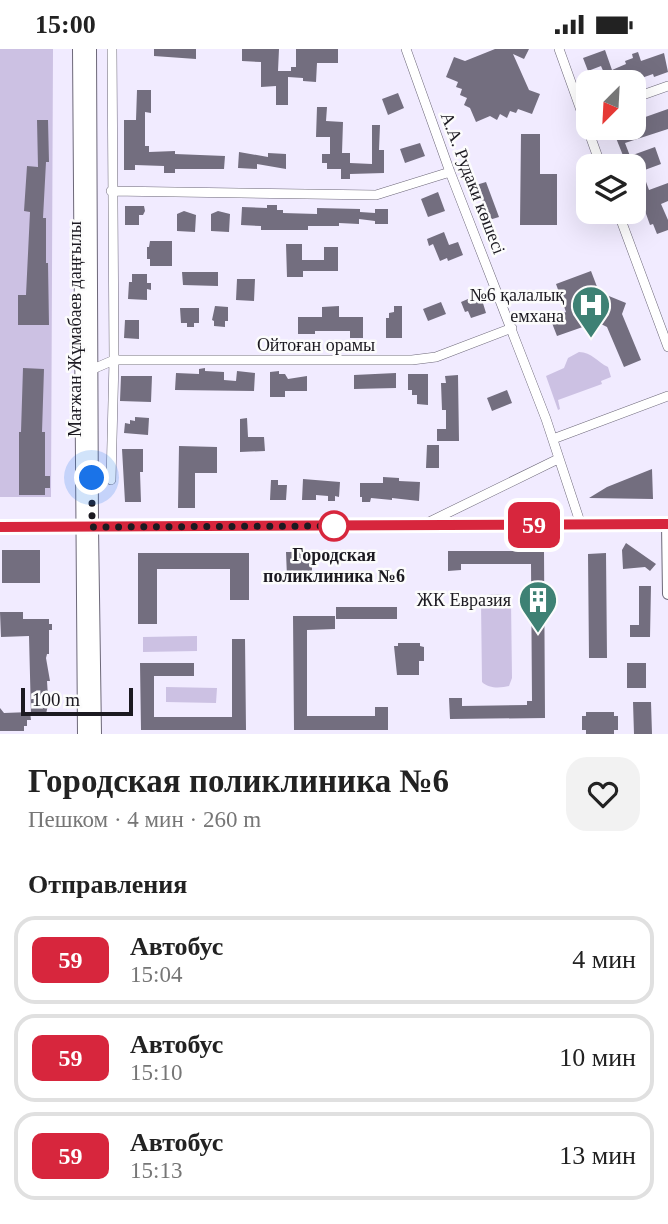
<!DOCTYPE html>
<html lang="ru">
<meta charset="utf-8">
<style>
body{margin:0;font-family:Georgia,serif;background:#f2f2f2;color:#222;height:100vh;display:flex;flex-direction:column;font-size:26px;white-space:nowrap}
*{box-sizing:border-box;margin:0}
p{font-size:23px;color:#767676}
.icon{flex:none;width:38px;height:38px;fill:none;stroke:currentColor;stroke-width:2;stroke-linecap:round;stroke-linejoin:round}
.map{position:relative;height:685px;overflow:hidden}
.side{display:flex;flex-direction:column;background:#fff;flex:1}
.side>*{flex:none}
.badge{padding:0 14px;border-radius:10px;font-size:24px;line-height:46px}
.needle{width:46px;rotate:204deg}
.fabs{position:absolute;left:576px;top:21px;display:grid;gap:14px}
.fabs a{display:grid;place-items:center;width:70px;height:70px;border-radius:14px;background:#fff;box-shadow:0 7px 28px #0002;font-size:35px}
.scale{position:absolute;left:21px;bottom:18px;width:112px;box-sizing:border-box;padding-left:7px;border:4px solid #1c1a21;border-top:0;font-size:19px;line-height:24px;white-space:nowrap;color:#1c1a21;-webkit-text-stroke:5px #fcfcfc;paint-order:stroke}
.you{position:absolute;width:35px;height:35px;margin:-18px;border:5px solid #fff;border-radius:50%;background:#1a73e8;box-shadow:0 0 0 10px #1a73e833}
.map>.badge{position:absolute;translate:-50% -50%;box-shadow:0 0 0 4px #fff}
h2{padding:0 28px;font-size:26px;line-height:63px}
.round{display:grid;place-items:center;flex:none;width:74px;height:74px;border-radius:21px;background:#f2f2f2}
.headline{display:flex;align-items:center;justify-content:space-between;height:119px;padding:0 28px}
h1{font-size:33px;font-weight:700;line-height:52px}
ul{padding:0;list-style:none}
li{display:flex;align-items:center;gap:21px;height:88px;margin:0 14px 10px;padding:0 14px;border:4px solid #e0e0e0;border-radius:21px}
li div{flex:1}
li b{display:block;font-size:26px}
li em{font-style:normal}
li .badge{min-width:77px;font-weight:700;text-align:center}
.status{display:flex;justify-content:space-between;align-items:center;height:49px;padding:0 35px;background:#fff;direction:ltr}
.status svg{height:19px;fill:currentColor}
.map>svg:first-child{display:block}
.green{fill:#ccc1e3}
.building{fill:#736e7f}
.lines{fill:none;stroke-linecap:round;stroke-linejoin:round}
.minor-casing{stroke:#6d6879;stroke-width:10}
.tertiary-casing{stroke:#6d6879;stroke-width:12}
.secondary-casing{stroke:#6d6879;stroke-width:14}
.minor{stroke:#fff;stroke-width:9}
.tertiary{stroke:#fff;stroke-width:10}
.secondary{stroke:#fff;stroke-width:12}
.line-casing{stroke:#fff;stroke-width:16}
.line{stroke:#d7263d;stroke-width:10}
.walk{stroke:#1c1a21;stroke-width:7;stroke-dasharray:0 12.6}
.stop-dot{fill:#fff;stroke:#d7263d;stroke-width:3.5}
.labels{text-anchor:middle;dominant-baseline:central;stroke-width:5;stroke-linejoin:round;paint-order:stroke}
.street-label{font-size:18px;fill:#1c1a21;stroke:#fcfcfc}
.poi-label{font-size:18px;fill:#1c1a21;stroke:#fcfcfc;text-anchor:end}
.stop-label{font-size:18px;font-weight:bold;fill:#1c1a21;stroke:#fcfcfc}
</style>
<div class="status"><b>15:00</b><svg viewBox="0 0 49 12"><path d="M0 12V9h3v3zM5 12V6h3v6zM10 12V3h3v9zM15 12V0h3v12zM26 1h20v11H26zM47 4h2v5h-2z"/></svg></div>
<div class="map">
<svg width="668" height="685" viewBox="0 0 668 685">
<rect width="100%" height="100%" fill="#f1ebff"/>
<path class="green" d="M0 0H53L51 448H0Z
M579 303C592 303 597 313 608 318L611 328 601 332 602 335 558 351 560 360 558 361 546 327 564 319 568 309Z
M497 545 506 546 511 552 512 629 509 637C501 639 489 640 482 633L481 553 487 546Z
M197 587V602L143 603V588Z
M166 638 217 639 216 654 166 653Z"/>
<path class="building" d="M154 0H196V10L154 7Z
M242 0H279L278 22H291V18H296V0H338V14H317L316 33 303 32V29L288 28V56H276V37L261 38V13L242 12Z
M495 0H529L524 10 513 5 529 41 540 45 532 65 518 60 516 64 510 62 507 69 500 65 497 71 490 67 476 73 470 59 464 56 467 49 460 46 462 40 456 38 458 33 446 28 454 8 465 12Z
M605 1 612 21 626 15 625 12 633 9 632 5 638 3 641 12 664 4 668 23 654 28 653 25 630 33H608L601 17 588 22 583 9Z
M137 41H151V64L145 63V97H149V103L175 102V105L225 107 224 120H175V124H164V117L135 116V121H124V71H136Z
M398 44 404 59 388 66 382 50Z
M317 58H327L326 72 343 73 342 104H350V114L372 115V76H380L379 101H384V124L350 125V130H341V120H327V114H322V105H330V88H316Z
M668 60V80L625 94 630 107 655 98 661 115 642 122 649 141 668 134V152L661 155 668 171V181L657 185 653 175 650 176 645 162 642 163 634 143V117H624L621 110 624 109 612 79H634V72Z
M37 71H48L49 113H46L43 169H46V214H48L49 276H18V246H26L30 163 24 162 27 117 38 118Z
M521 85H540V125H557V176H520Z
M420 94 425 107 405 114 400 100Z
M239 103 268 108V104L286 105V120L257 115V120L238 119Z
M486 133 499 168 489 171 476 136Z
M438 143 445 162 428 168 421 150Z
M267 156H277V161H283V164L317 165V159L360 160V163L375 164V160H388V175H375V172L359 170V175L339 174V177H308V181H261V177L241 176 242 158 267 159Z
M125 157H144L145 162 143 166H139V176H125Z
M184 162 196 166 195 183 177 182V165Z
M218 162 230 165 229 183 211 182V165Z
M444 183 449 196 458 193 463 206 448 212 447 209 440 212 433 195 429 197 427 190Z
M150 192H172V217H150V210H147V198H149Z
M286 195H302V211H324V198H338V222H303V228H287Z
M591 222 599 243 626 254 622 265 641 311 624 318 607 278 597 273 557 287 550 269 566 263 556 235Z
M182 223H218V237L183 236Z
M132 225H147V234H151V241L147 240V251L128 250 129 233H132Z
M237 230H255L254 252 236 251Z
M468 250 470 255 482 251 486 264 471 269 468 262 465 263 461 253Z
M441 253 446 265 428 272 423 260Z
M215 257 228 258V272H225V278L214 277V272L212 271Z
M339 257V268H363V289H350V282H315V285H298V268H322V258Z
M394 257H402V289H386V269H389V264L394 263Z
M180 259H199V274H194V278H187V274H181Z
M125 271H139V290L124 289Z
M23 319 44 320 42 383H45V427H50V439H45V446H19V383H21Z
M205 319V322L224 323V331L236 332 237 322 255 324 254 342 175 341 176 324 199 325V320Z
M279 322V325H285L288 330 307 327V342H285V348H270V323Z
M396 324V339L354 340V326Z
M408 325H428V356L417 355V346H412V341H408Z
M458 326 459 392H437V380H446V361H442L441 334H446L445 327Z
M121 327H152L151 353 120 352Z
M507 341 512 354 492 362 487 349Z
M135 368 149 369 148 386 124 384 125 374 130 375V371L135 372Z
M247 369 248 388H264L265 402 240 403V370Z
M427 396H439V419H426Z
M179 397 217 398V424H195V459H178Z
M122 400H143V423H140L141 453H125Z
M652 420 653 450 589 449 607 438Z
M383 428 399 429V432L420 433 419 452 392 449V451L371 449 370 453H362V448H360V434H383Z
M303 430 340 433 339 448 335 447V452H328V447L316 446V451H302Z
M271 431H278V436H287L286 451H270Z
M626 494 656 515 650 522 645 518 623 520 622 501Z
M2 501H40V534H2Z
M448 502H544L545 669 450 670 449 649H462V657L527 656V652H532L531 515H461V521L448 522Z
M286 503H312V528H287Z
M138 504H249V551H230V520H157V575H138Z
M606 504 607 609H589L588 505Z
M639 537H651L650 588H630V576H639Z
M336 558H397V570H336Z
M0 563H23V570H49V575H52V581H49V605H47L46 609 50 632H47L48 648H50L51 656H48L46 665 31 666 29 587 1 588Z
M293 567H335V580L307 581V667H375V658H388V681H294Z
M232 590H245L246 681H141L140 614H194V627H154V668H232Z
M398 594H420V597L424 598V612H419V626H397L394 597H398Z
M627 614H646V639H627Z
M633 653H651L652 685H634Z
M0 659 4 664 30 663 31 671H27V677H24V682H0Z
M586 663H614V667H618V681H614V685H586V681H582V667H586Z"/>
<g class="lines">
<g class="minor-casing">
<path id="minor" d="M406 0 450 123 546 370 581 476
M559 0 601 117
M634 49 668 37
M111 142 376 146 450 123
M618 163 668 298
M93 320 114 311H412L436 308 512 279
M553 390 668 347
M111 431 114 311 112 0
M425 475 558 410"/>
</g>
<g class="tertiary-casing">
<path id="tertiary" d="M667 475 668 545
M0 478H80
M92 478 668 475"/>
</g>
<g class="secondary-casing">
<path id="secondary" d="M79 0 84 685
M90 0 92 478 95 685"/>
</g>
<use href="#minor" class="minor"/>
<use href="#tertiary" class="tertiary"/>
<use href="#secondary" class="secondary"/>
</g>
<g class="lines">
<g class="line-casing">
<path id="line" d="M0 478 668 475"/>
</g>
<use href="#line" class="line"/>
<path class="walk" d="M92 429V478L334 477"/>
</g>
<defs>
<g id="hospital-pin" transform="scale(2.0125)"><path d="M0 17L-7.5 6A9.5 9.5 0 1 1 7.5 6Z" fill="#3e8174" stroke="#fcfcfc"/><path d="M-5-5h3v3.5h4V-5h3V5h-3V1.5h-4V5h-3Z" fill="#fff"/></g>
<g id="building-pin" transform="scale(2.0125)"><path d="M0 17L-7.5 6A9.5 9.5 0 1 1 7.5 6Z" fill="#3e8174" stroke="#fcfcfc"/><path d="M-4-6H4V6H1V3H-1V6H-4ZM-2.5-4.3h1.7v1.8h-1.7ZM.8-4.3h1.7v1.8H.8ZM-2.5-1h1.7V.8h-1.7ZM.8-1h1.7V.8H.8Z" fill="#fff"/></g>
</defs>
<g fill-rule="evenodd">
<use href="#hospital-pin" x="591" y="256"/>
<use href="#building-pin" x="538" y="551"/>
</g>
<circle class="stop-dot" cx="334" cy="477" r="14"/>
<g class="labels">
<g class="street-label">
<text transform="translate(473 134) rotate(69)">А.А. Рудаки көшесі</text>
<text transform="translate(75 280) rotate(-90)">Мағжан Жұмабаев даңғылы</text>
<text x="316" y="296">Ойтоған орамы</text>
</g>
<g class="poi-label">
<text x="564" y="246">№6 қалалық<tspan x="564" dy="21">емхана</tspan></text>
<text x="511" y="551">ЖК Евразия</text>
</g>
<g class="stop-label">
<text x="334" y="506">Городская<tspan x="334" dy="21">поликлиника №6</tspan></text>
</g>
</g>
</svg>
<div class="fabs">
<a><svg class="needle" viewBox="-14 -14 28 28"><path d="M0-13l5 13h-10z" fill="#e53935"/><path d="M0 13l5-13h-10z" fill="#767676"/></svg></a>
<a><svg class="icon" aria-label="layers" viewBox="0 0 24 24"><path d="M12 4l9 5-9 5-9-5zM3 14l9 5 9-5"/></svg></a>
</div>
<div class="scale">100 m</div>
<div class="you" style="left:92px;top:429px"></div>
<b class="badge" style="left:534px;top:476px;background:#d7263d;color:#fff">59</b>
</div>
<section class="side">
<div class="headline"><div><h1>Городская поликлиника №6</h1><p>Пешком · 4 мин · 260 m</p></div><a class="round"><svg class="icon" aria-label="heart" viewBox="0 0 24 24"><path d="M12 20l-8-8c-3-5 5-10 8-4 3-6 11-1 8 4z"/></svg></a></div>
<h2>Отправления</h2>
<ul>
<li><span class="badge" style="background:#d7263d;color:#fff">59</span><div><b>Автобус</b><p>15:04</p></div><em>4 мин</em></li>
<li><span class="badge" style="background:#d7263d;color:#fff">59</span><div><b>Автобус</b><p>15:10</p></div><em>10 мин</em></li>
<li><span class="badge" style="background:#d7263d;color:#fff">59</span><div><b>Автобус</b><p>15:13</p></div><em>13 мин</em></li>
</ul>
</section>
